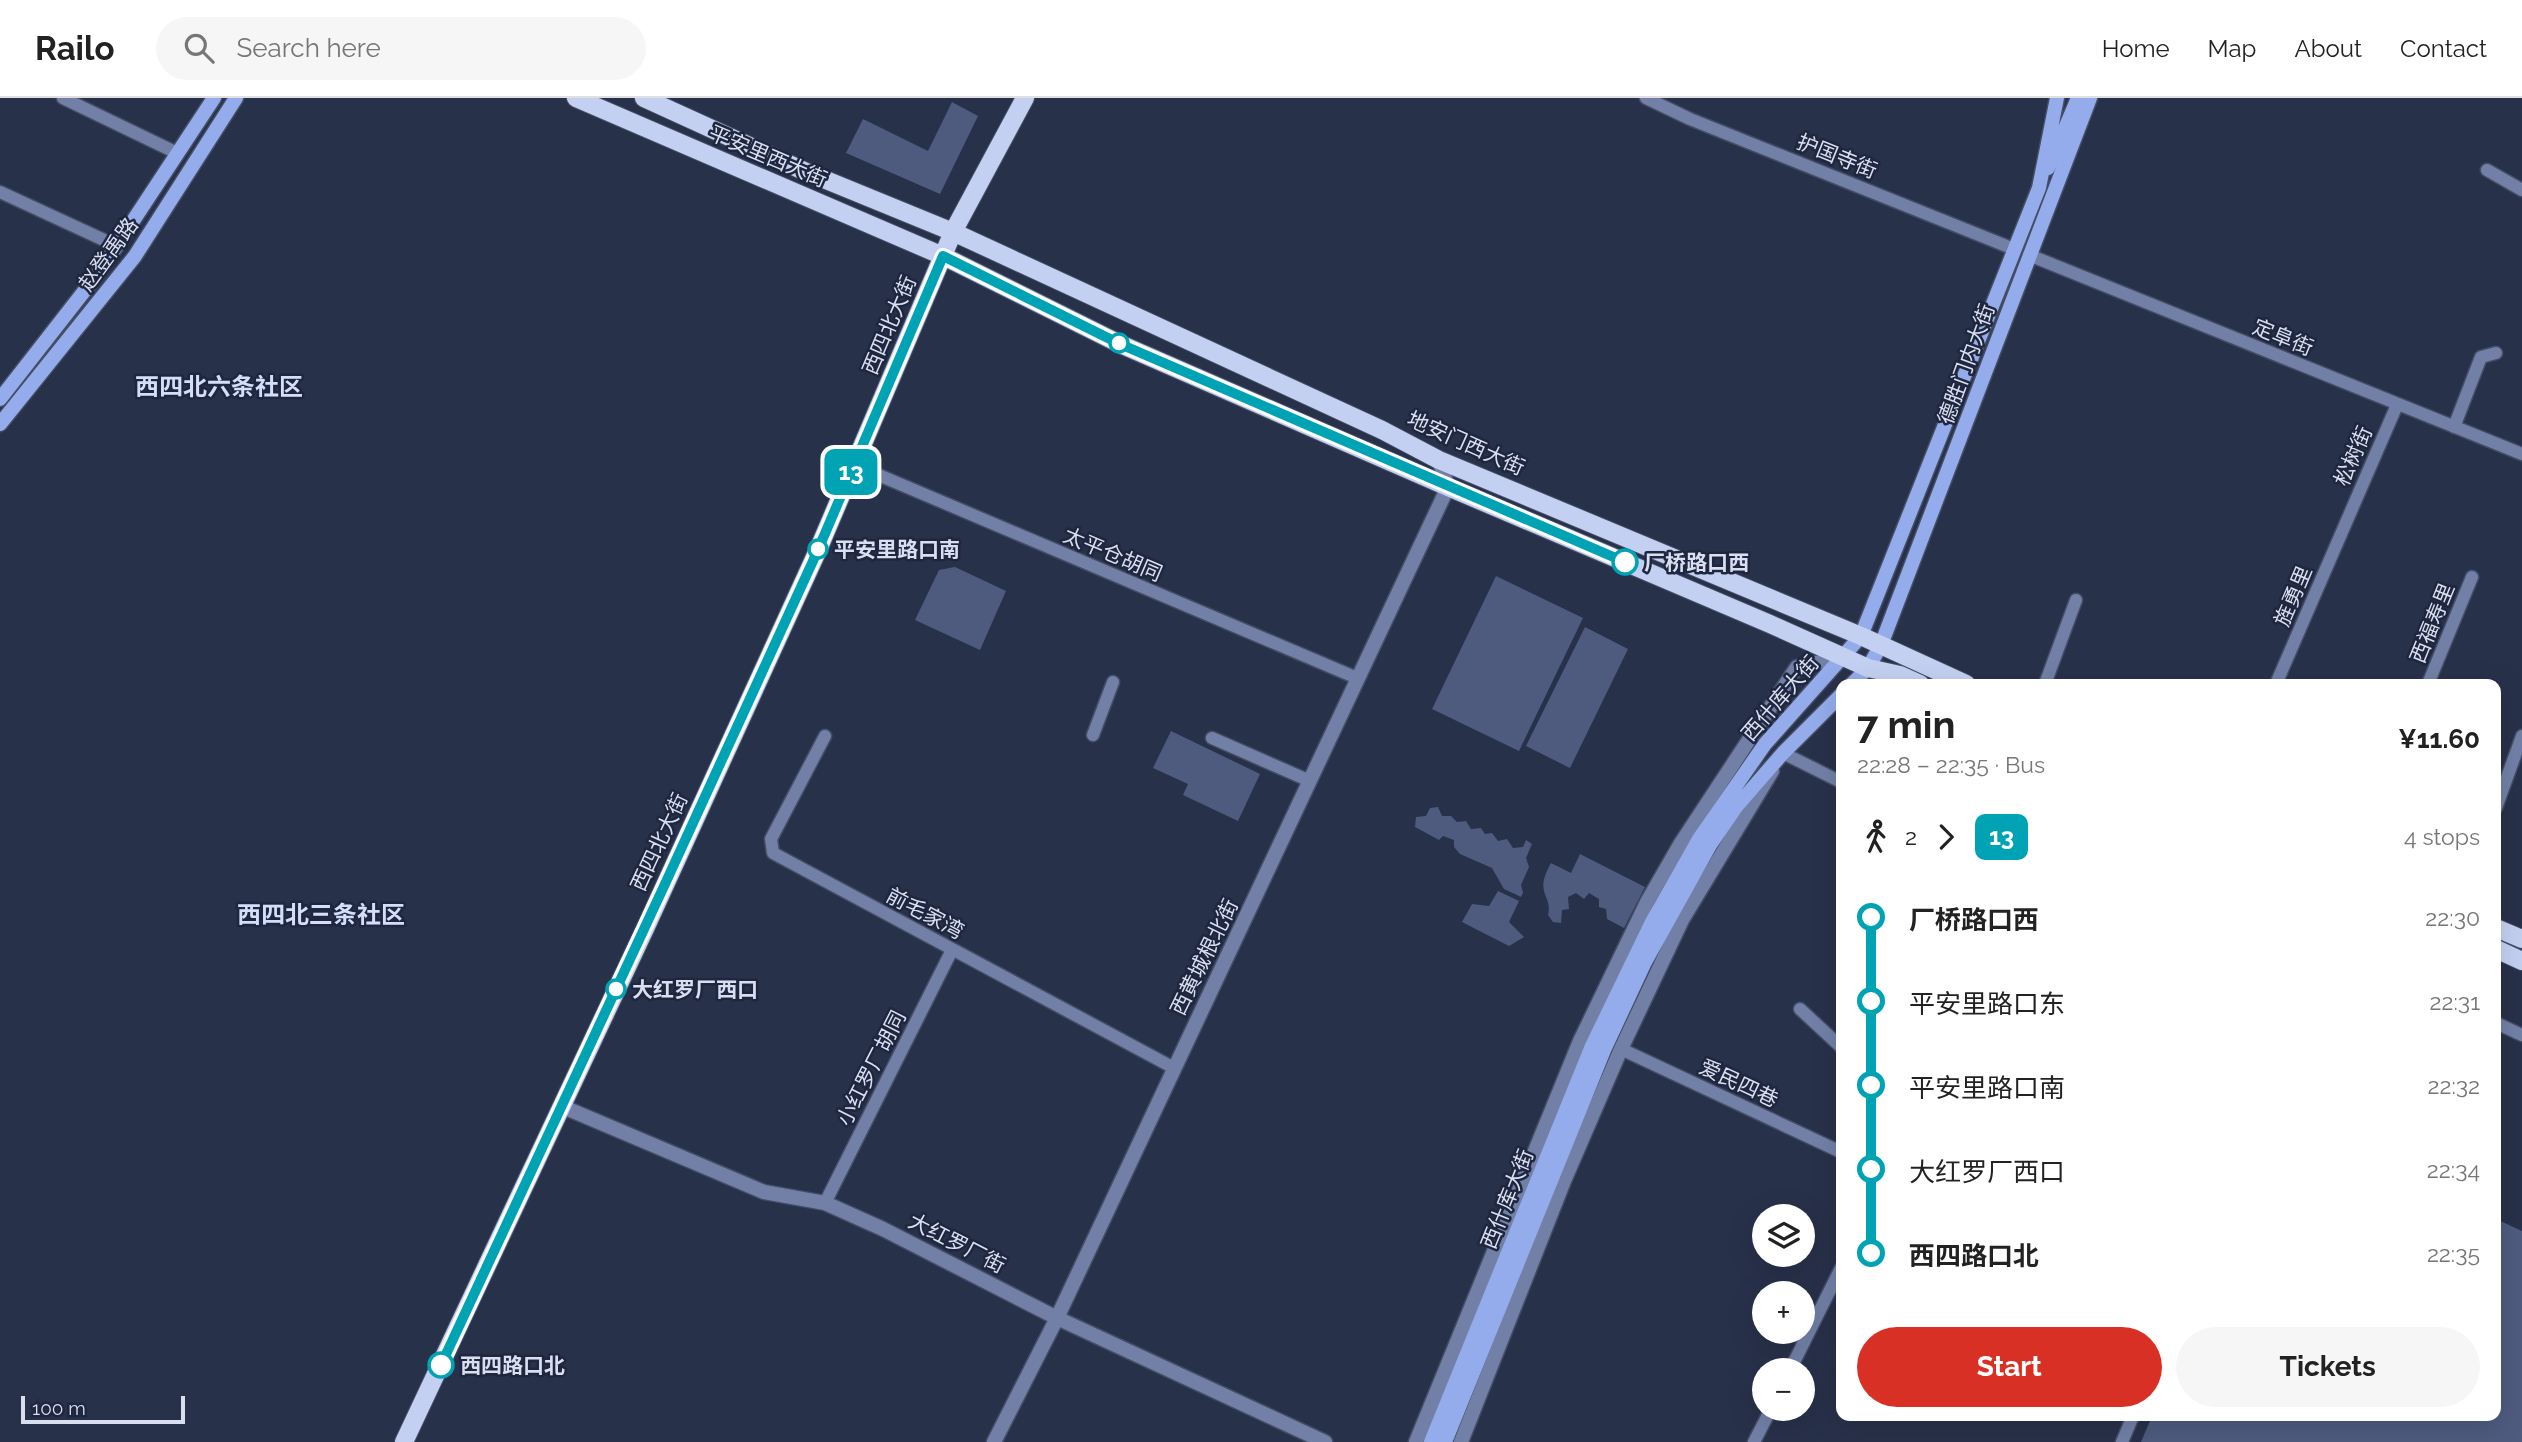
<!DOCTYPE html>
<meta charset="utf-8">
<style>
body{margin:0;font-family:Raleway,"Noto Sans SC",sans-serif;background:#f6f6f6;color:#222;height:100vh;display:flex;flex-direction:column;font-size:26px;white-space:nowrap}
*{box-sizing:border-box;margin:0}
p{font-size:23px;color:#767676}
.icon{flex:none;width:38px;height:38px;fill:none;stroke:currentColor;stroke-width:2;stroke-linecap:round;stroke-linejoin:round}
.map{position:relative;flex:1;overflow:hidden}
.panel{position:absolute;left:1836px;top:581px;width:665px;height:742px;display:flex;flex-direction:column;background:#fff;border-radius:14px;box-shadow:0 7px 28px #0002}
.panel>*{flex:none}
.badge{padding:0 14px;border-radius:10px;font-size:24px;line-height:46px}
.tools{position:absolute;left:1752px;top:1106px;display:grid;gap:14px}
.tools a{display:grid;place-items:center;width:63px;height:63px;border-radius:50%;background:#fff;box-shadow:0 7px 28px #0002;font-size:35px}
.scale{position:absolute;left:21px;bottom:18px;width:164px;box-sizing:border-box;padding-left:7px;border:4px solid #d9dff0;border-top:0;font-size:19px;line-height:24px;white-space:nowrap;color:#d9dff0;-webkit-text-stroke:5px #1e273f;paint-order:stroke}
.map>.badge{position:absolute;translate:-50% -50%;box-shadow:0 0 0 4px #fff}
.legs{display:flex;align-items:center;gap:10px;height:77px;padding:0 21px;font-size:23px}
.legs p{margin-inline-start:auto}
.summary{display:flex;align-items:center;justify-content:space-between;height:119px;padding:0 21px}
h1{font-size:38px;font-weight:700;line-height:52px}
.primary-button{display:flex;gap:14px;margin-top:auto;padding:14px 21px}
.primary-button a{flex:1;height:80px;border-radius:42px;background:#d93025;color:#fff;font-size:28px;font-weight:700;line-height:80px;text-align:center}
.primary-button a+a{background:#f6f6f6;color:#222}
ul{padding:0 21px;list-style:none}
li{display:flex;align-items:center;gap:24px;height:84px;font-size:26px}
li i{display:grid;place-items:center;width:10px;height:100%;margin:0 9px;background:currentColor}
li i::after{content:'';width:18px;height:18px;margin:-9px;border:5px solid;border-radius:50%;background:#fff}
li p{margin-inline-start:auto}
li:first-child i{background:linear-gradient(#0000 50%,currentColor 0)}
li:last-child i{background:linear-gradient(currentColor 50%,#0000 0)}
header{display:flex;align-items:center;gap:42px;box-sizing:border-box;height:98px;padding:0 35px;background:#fff;border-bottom:2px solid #e0e0e0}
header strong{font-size:33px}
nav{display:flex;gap:38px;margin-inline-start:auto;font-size:24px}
.search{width:490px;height:63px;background:#f6f6f6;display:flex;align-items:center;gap:18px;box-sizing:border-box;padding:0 24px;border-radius:38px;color:#767676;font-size:26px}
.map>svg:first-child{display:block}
.green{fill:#4e5b7f}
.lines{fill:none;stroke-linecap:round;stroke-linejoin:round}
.minor-casing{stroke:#444d65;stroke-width:15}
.tertiary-casing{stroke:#444d65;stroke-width:17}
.secondary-casing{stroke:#444d65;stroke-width:17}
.primary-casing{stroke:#444d65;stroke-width:20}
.minor{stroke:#7280a8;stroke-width:12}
.tertiary{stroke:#7280a8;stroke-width:14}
.secondary{stroke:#95acec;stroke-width:14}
.primary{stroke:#c4d0f1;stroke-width:18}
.line-1-casing{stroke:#fff;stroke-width:16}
.line-1{stroke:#00a3b4;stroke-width:10}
.stop-1-dot{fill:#fff;stroke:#00a3b4;stroke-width:3.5}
.labels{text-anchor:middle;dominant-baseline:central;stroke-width:5;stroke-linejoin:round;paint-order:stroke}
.street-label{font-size:21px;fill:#d9dff0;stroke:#1e273f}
.stop-label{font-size:21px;font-weight:bold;fill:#d9dff0;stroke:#1e273f;text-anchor:start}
.quarter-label{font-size:24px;font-weight:bold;fill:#d4def9;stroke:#1e273f}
</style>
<header>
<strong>Railo</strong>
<div class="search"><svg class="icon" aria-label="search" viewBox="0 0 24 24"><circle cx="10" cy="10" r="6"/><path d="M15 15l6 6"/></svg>Search here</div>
<nav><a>Home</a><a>Map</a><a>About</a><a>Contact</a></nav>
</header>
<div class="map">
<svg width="2522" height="1344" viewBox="0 0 2522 1344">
<rect width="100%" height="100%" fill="#28314a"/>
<path class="green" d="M952 4 978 18 940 96 846 55 863 21 928 53Z
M955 469 1006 493 980 552 915 522 939 472Z
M1496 478 1583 520 1519 653 1432 611Z
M1585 529 1628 551 1570 670 1526 648Z
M1171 633 1260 676 1238 723 1183 697 1188 686 1153 670Z
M1438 709 1442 718H1451L1457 724 1466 723 1471 731 1481 730 1485 736 1492 735 1498 743 1507 741 1513 750 1523 749 1526 742 1532 746 1526 760 1529 769 1521 787 1523 795 1521 799 1504 791 1492 770 1460 756 1454 749V742L1443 738 1439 742 1415 729 1416 719 1426 718 1430 710Z
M1580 756 1645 789 1624 830 1607 821 1606 811 1599 809V801L1589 795 1584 801 1576 795 1568 799 1569 811 1562 812 1561 825 1553 824 1548 817C1553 796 1533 797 1551 765L1571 775Z
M1498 793 1519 803 1509 824 1524 839 1509 848 1462 824 1472 806 1489 808Z
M2496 1121 2522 1133V1344H2141L2152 1318H2496Z"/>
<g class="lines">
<g class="minor-casing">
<path id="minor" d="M63 0 177 55
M1646 0 1690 21 2014 151
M2487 72 2522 92
M0 94 117 148
M2029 157 2522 356
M2454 329 2481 259 2496 255
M855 367 1357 580
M2045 586 2076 502
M2276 586 2397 307
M2428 586 2472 479
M1093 637 1113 584
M825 638 771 741 773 755 1174 970
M1212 640 1310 683
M1783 655 1841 684
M2496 710 2522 638
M1800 911 1841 949
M2496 925 2522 937
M1621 951 1841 1054
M825 1105 952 852
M1790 1272 1841 1170
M1754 1344 1771 1311
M2122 1344 2133 1318"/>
</g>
<g class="tertiary-casing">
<path id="tertiary" d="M561 1008 764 1094 825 1105 883 1131 1057 1220 1325 1344
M994 1344 1057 1220 1448 389 1439 362
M1416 1344 1580 943 1647 804 1681 745 1797 569 1844 559
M1461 1344 1564 1083 1621 951 1682 822 1772 673"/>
</g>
<g class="secondary-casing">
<path id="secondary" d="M2048 70 2078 0
M0 301 100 173 214 0
M0 326 135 158 236 0
M1852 586 1868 570 1881 547 2090 0
M1431 1344 1592 948 1652 824 1699 741 1765 646 1861 538 2039 90 2057 0
M1445 1344 1604 952 1645 864 1710 747 1736 709 1783 655 1841 597"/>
</g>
<g class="primary-casing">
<path id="primary" d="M576 0 943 158 1120 246 1448 389 1770 526 1868 570 1900 577 1920 586
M644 0 804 73 953 134 1382 332 1439 362 1861 538 1966 586
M2496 830 2522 841
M2496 851 2522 863
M404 1344 645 831 818 452 953 134 1025 0"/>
</g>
<use href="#minor" class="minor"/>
<use href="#tertiary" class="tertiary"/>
<use href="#secondary" class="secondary"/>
<use href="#primary" class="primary"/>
</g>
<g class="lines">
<g class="line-1-casing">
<path id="line-1" d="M441 1267 665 786 818 452 943 158 1120 246 1625 464"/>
</g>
<use href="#line-1" class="line-1"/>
</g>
<g class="stop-1-dot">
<circle cx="1119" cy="245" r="9"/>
<circle cx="818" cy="451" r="9"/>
<circle cx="1625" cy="464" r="12"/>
<circle cx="616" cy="891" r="9"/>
<circle cx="441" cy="1267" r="12"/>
</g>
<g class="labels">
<g class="street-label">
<text transform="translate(768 58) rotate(23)">平安里西大街</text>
<text transform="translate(1837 58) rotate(22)">护国寺街</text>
<text transform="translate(108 156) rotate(-54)">赵登禹路</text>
<text transform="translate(889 227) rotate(-67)">西四北大街</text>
<text transform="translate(2283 239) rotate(22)">定阜街</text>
<text transform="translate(1966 266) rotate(-70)">德胜门内大街</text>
<text transform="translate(1466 345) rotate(24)">地安门西大街</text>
<text transform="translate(2353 358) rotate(-66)">松树街</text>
<text transform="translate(1113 456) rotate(23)">太平仓胡同</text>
<text transform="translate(2293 498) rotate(-67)">旌勇里</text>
<text transform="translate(2432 525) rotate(-68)">西福寿里</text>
<text transform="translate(1780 600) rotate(-49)">西什库大街</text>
<text transform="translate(659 744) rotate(-65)">西四北大街</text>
<text transform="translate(925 815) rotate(28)">前毛家湾</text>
<text transform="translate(1204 859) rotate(-64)">西黄城根北街</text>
<text transform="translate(871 970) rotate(-63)">小红罗厂胡同</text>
<text transform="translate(1739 985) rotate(25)">爱民四巷</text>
<text transform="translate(1507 1101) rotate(-68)">西什库大街</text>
<text transform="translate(957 1145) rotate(27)">大红罗厂街</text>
</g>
<g class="stop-label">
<text x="834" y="451">平安里路口南</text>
<text x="1644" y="464">厂桥路口西</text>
<text x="632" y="891">大红罗厂西口</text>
<text x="460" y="1267">西四路口北</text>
</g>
<g class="quarter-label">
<text x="219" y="288">西四北六条社区</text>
<text x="321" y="816">西四北三条社区</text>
</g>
</g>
</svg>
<div class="tools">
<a><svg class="icon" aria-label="layers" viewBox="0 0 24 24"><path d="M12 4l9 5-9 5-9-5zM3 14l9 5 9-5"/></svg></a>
<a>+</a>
<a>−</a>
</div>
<div class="scale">100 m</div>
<b class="badge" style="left:851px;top:374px;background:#00a3b4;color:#fff">13</b>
<section class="panel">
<div class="summary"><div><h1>7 min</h1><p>22:28 – 22:35 · Bus</p></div><b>¥11.60</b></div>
<div class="legs"><svg class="icon" aria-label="walk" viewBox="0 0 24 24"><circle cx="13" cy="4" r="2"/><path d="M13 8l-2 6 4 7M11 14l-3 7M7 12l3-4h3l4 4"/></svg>2<svg class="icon" aria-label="forward" viewBox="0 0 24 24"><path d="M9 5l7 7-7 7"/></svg><b class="badge" style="background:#00a3b4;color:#fff">13</b><p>4 stops</p></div>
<ul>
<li><i style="color:#00a3b4"></i><b>厂桥路口西</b><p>22:30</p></li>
<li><i style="color:#00a3b4"></i><span>平安里路口东</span><p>22:31</p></li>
<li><i style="color:#00a3b4"></i><span>平安里路口南</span><p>22:32</p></li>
<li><i style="color:#00a3b4"></i><span>大红罗厂西口</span><p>22:34</p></li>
<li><i style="color:#00a3b4"></i><b>西四路口北</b><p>22:35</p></li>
</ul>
<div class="primary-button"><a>Start</a><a>Tickets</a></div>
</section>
</div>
